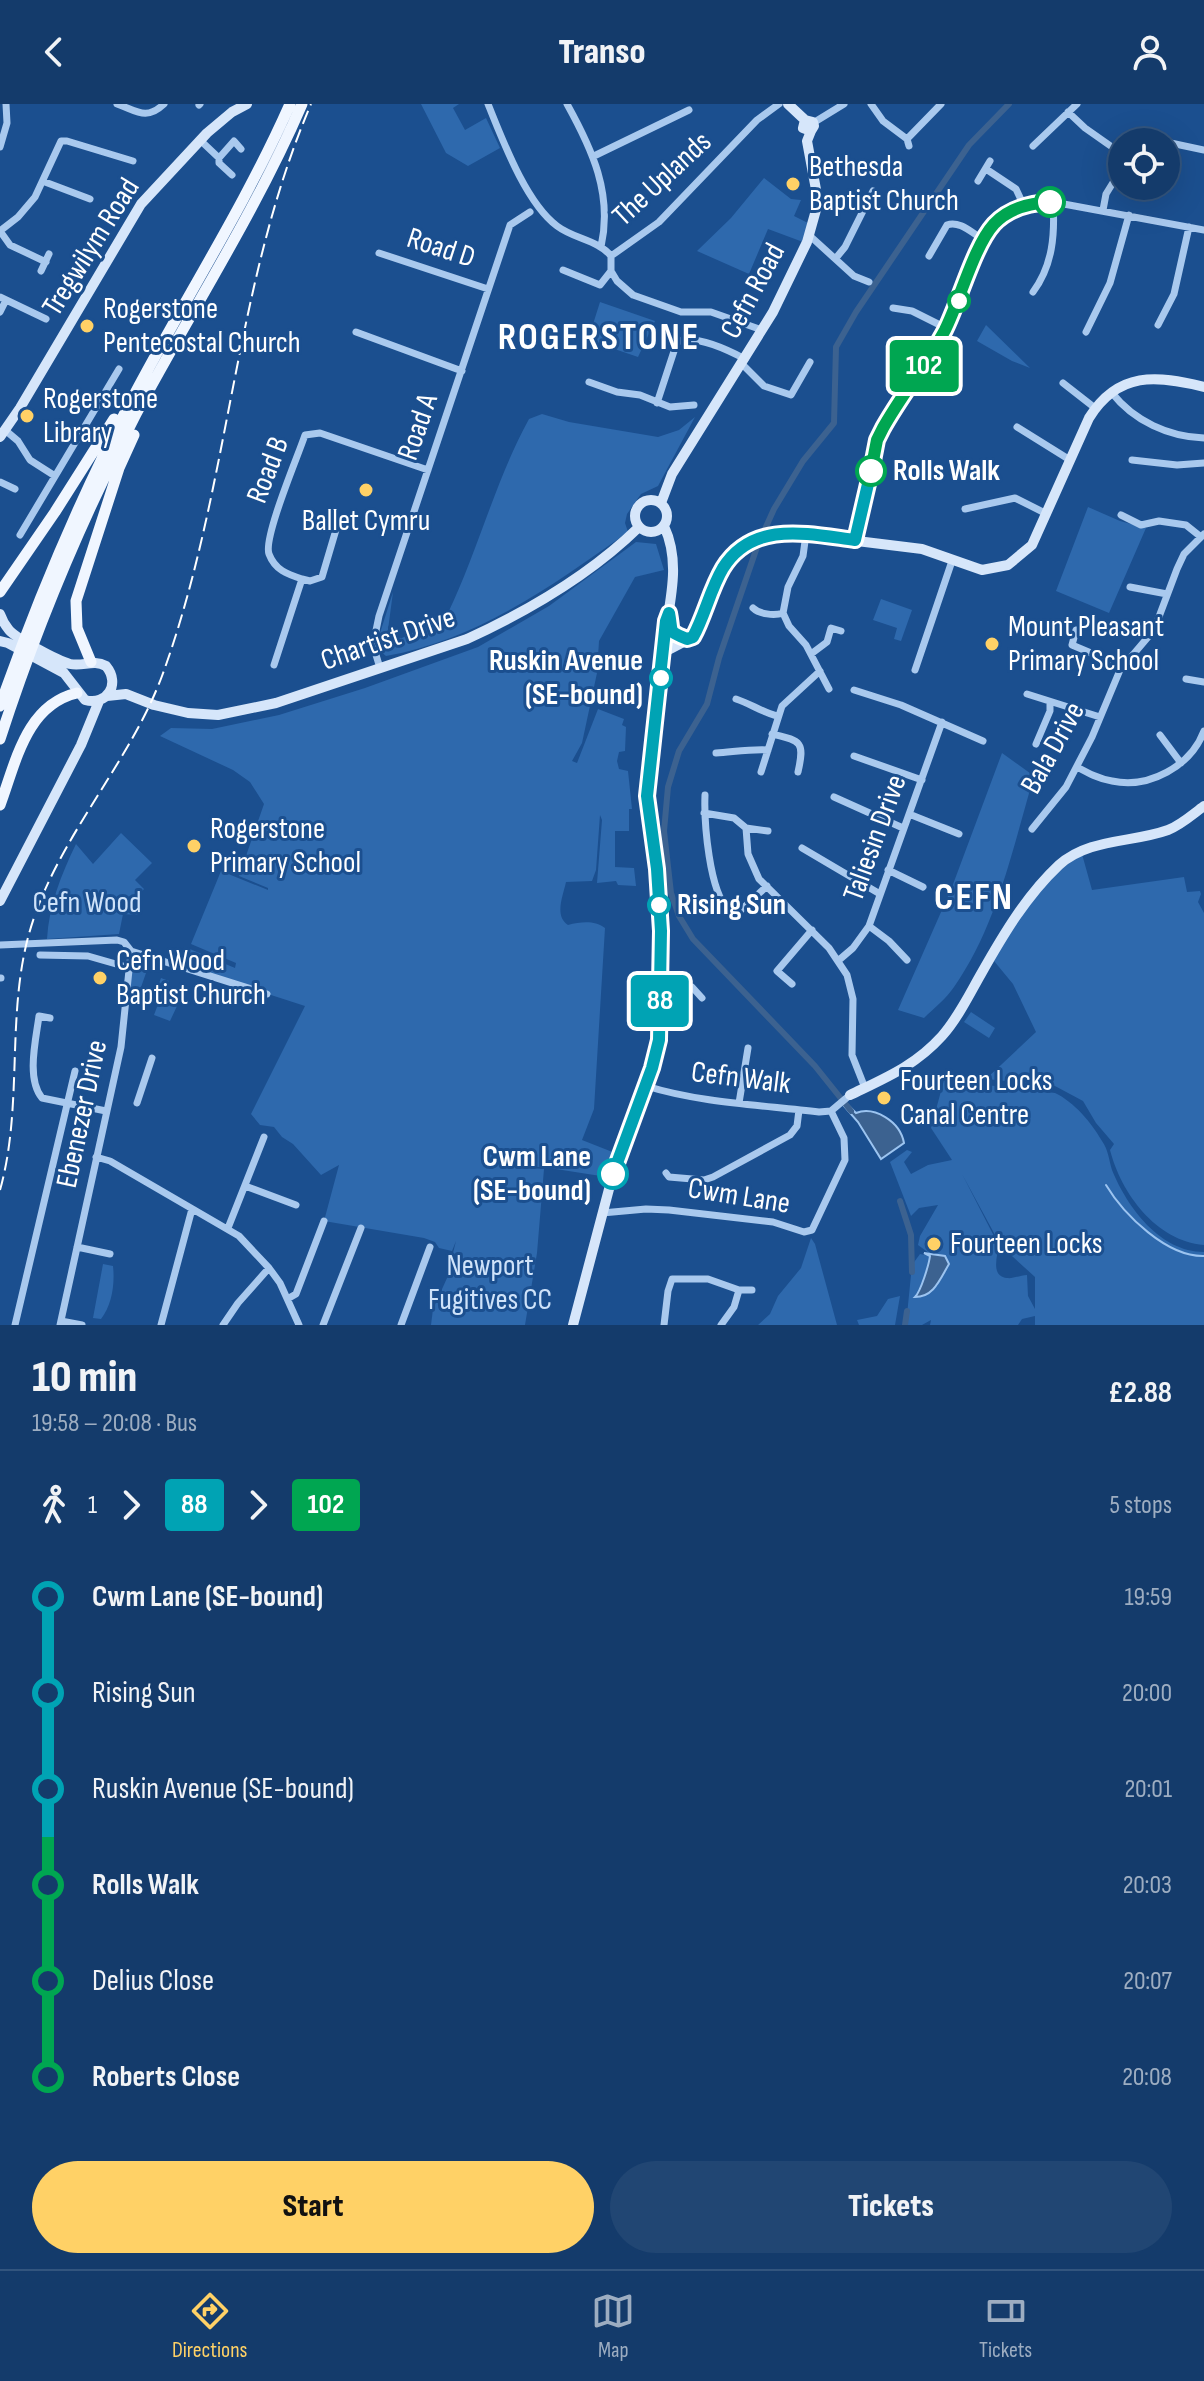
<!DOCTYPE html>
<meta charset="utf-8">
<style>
body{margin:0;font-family:"Sofia Sans Condensed",sans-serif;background:#214673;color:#f1f3f6;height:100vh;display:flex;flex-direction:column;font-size:30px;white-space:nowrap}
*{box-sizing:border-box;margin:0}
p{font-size:26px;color:#9dadc1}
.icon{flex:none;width:44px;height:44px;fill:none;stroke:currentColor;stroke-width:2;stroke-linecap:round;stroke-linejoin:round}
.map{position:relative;height:1221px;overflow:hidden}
.side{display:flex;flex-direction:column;background:#143b6b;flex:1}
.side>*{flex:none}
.badge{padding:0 16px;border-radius:6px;font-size:28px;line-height:52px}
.tools{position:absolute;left:1108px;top:24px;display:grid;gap:16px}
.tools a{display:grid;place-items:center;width:72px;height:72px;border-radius:50%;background:#143b6b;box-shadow:0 8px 32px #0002,0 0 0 2px #33557e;font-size:40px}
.map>.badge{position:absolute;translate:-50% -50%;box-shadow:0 0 0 4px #fff}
.legs{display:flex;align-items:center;gap:12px;height:88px;padding:0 32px;font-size:26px}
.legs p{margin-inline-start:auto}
.summary{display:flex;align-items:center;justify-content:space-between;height:136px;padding:0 32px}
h1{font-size:44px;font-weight:800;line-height:60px}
.button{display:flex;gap:16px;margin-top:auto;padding:16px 32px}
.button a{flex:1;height:92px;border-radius:48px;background:#ffd166;color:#111;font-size:32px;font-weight:800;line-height:92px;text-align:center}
.button a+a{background:#214673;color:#f1f3f6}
ul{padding:0 32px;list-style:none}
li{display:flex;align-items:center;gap:28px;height:96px;font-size:30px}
li i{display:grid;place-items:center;width:12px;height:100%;margin:0 10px;background:currentColor}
li i::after{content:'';width:20px;height:20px;margin:-10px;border:6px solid;border-radius:50%;background:#143b6b}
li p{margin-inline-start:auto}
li:first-child i{background:linear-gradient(#0000 50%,currentColor 0)}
li:last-child i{background:linear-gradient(currentColor 50%,#0000 0)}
header{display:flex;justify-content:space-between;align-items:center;height:104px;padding:0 32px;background:#143b6b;font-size:36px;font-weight:800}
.tabs{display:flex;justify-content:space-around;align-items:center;height:112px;border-top:2px solid #33557e;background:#143b6b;font-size:22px;color:#9dadc1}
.tabs a{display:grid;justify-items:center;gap:4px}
.tabs .selected{color:#ffd166}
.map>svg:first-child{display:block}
.green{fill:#2e69ad;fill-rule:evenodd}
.water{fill:#3c6290;stroke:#9cc4f0;stroke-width:2}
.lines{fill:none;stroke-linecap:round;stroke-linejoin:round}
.stream{stroke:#9cc4f0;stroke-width:2}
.canal{stroke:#3c6290;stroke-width:6}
.street{stroke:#a9c9ee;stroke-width:7}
.secondary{stroke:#d6e6fa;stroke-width:10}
.primary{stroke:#f0f6ff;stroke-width:11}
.rail{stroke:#fff;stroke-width:2;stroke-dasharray:14 6;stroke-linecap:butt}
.line-1-casing{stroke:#fff;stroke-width:18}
.line-2-casing{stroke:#fff;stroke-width:18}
.line-1{stroke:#00a3b4;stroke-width:12}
.line-2{stroke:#00a651;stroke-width:12}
.poi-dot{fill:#ffd166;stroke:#1b4f8f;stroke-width:3}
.stop-2-dot{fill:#fff;stroke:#00a651;stroke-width:4}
.stop-1-dot{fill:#fff;stroke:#00a3b4;stroke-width:4}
.labels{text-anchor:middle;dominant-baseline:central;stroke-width:6;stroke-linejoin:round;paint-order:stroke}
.poi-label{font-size:30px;fill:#fff;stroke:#1b4f8f;text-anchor:start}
.street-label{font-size:30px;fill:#fff;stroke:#1b4f8f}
.stop-label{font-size:30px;font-weight:bold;fill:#fff;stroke:#1b4f8f;text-anchor:start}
.park-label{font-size:30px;fill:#cfe3fa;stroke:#1b4f8f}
.district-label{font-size:38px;font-weight:bold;letter-spacing:2px;fill:#fff;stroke:#1b4f8f}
</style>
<header><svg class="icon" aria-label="back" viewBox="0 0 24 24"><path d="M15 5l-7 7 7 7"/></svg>Transo<svg class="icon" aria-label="person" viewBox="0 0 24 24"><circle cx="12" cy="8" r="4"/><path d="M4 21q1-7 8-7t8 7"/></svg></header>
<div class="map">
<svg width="1204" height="1221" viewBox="0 0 1204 1221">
<rect width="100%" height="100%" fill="#1b4f8f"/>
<path class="green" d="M421 0H459L453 4 465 26 486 14 500 44 468 62 446 49Z
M764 74 791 95 801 96 794 112 808 119 803 138 768 125 749 170 697 147 731 114Z
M600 198 655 217 638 253 588 236Z
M986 221 1030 264 1012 257 977 237Z
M542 310 569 318 658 333 679 326 695 313 658 382 641 390 627 410 625 419 628 428C553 481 478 536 386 552L379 546 380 529 393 488 387 533 402 534 422 524 437 522 447 511C478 447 495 377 529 315Z
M1088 403 1120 417 1146 424 1109 509 1056 487Z
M636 438 656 440 664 466 635 473 599 537 597 569 582 639 572 657 577 659 598 605 624 615 622 621 626 623 625 647 619 648 617 657 619 665 628 667 632 705H629V727H615V763L634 764 636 782 618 781 616 777 597 779 602 716 600 711 596 766 592 777 566 778C563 792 554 812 568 821 581 818 594 816 605 824L594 1005 582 1036 615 1049 607 1073 543 1063 502 1062 544 1065 537 1149 525 1221H431L433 1205 457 1152 453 1149 456 1137 452 1147 439 1144 435 1138 424 1134 324 1117 339 1061 321 1071 293 1040 282 1033 274 1023 260 1021 251 1010 305 902 178 861 185 843 235 864 236 859 191 840 221 767 268 786V784L239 772 264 700 250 678 233 666 160 632 171 624 212 625 279 611 365 584 478 543 549 502Z
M881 495 912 506 901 537 894 535 897 524 873 516Z
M1002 649 1034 672C1013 743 997 822 954 883 946 895 934 904 924 914L898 906 952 783Z
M121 729 152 759 135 776 144 785 133 798 141 806 138 811 123 810 119 830 47 835C49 801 61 771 76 740L93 760Z
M1082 750 1092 786 1184 773 1187 788 1200 787 1201 790 1198 798 1204 809V1141C1156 1137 1121 1089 1110 1046L1114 1040 1096 1019 1083 997 1055 982 986 975 1036 928 1013 880 994 857C1011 816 1044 775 1082 750Z
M131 847 147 851 142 867 146 869 140 886 128 885Z
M161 874 169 877 162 895 178 900 170 917 154 911 160 895 154 893Z
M971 908 995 924 989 934 964 918Z
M944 976 1055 989C1074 998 1091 1018 1102 1037 1108 1045 1109 1056 1112 1066 1127 1103 1160 1148 1204 1148V1221H1035V1212L1022 1215 1018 1221H930L931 1216 922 1221H906L912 1161 920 1150 930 1152 920 1189 917 1190 937 1182 949 1160 939 1150 929 1149 918 1141 920 1132 938 1101 919 1104 911 1112 890 1058 907 1046 912 1048 904 1058 911 1070 928 1061 952 1056 931 1024ZM962 1070 1001 1142 1035 1173V1205L1028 1192 1027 1171C1021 1171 1013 1175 1007 1174 989 1172 999 1150 998 1140Z
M811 1134 815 1140 837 1221H758L770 1210 778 1192 801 1164Z
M103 1160 113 1162C115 1180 112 1201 101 1215L93 1214Z
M900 1192 895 1221H859L857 1216 877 1212 888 1195Z"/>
<path class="water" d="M847 1000 856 1009C874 1002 900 1017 904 1039L881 1055 858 1018 844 1002Z
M924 1149 945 1152 949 1160C940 1175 934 1193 915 1193 921 1187 929 1160 930 1152Z"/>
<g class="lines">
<path class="stream" d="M1106 1081C1124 1111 1167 1153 1204 1152"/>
<path class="canal" d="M765 425 774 405 803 357 834 319 836 243 856 208 969 41 1009 0
M757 443 719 554 707 600 679 647 668 683 664 727 671 789 679 812 693 835 815 962 851 1007
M900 1097 911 1131 912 1168
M905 1221 907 1207"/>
<path class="street" d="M117 0C137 7 146 17 164 0
M488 0C503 37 526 99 557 122 574 135 598 136 611 152
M567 0C592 45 613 90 601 143
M871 0 883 17 907 35 909 42
M199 1 200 0
M1068 8 1085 24 1122 50
M813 19 844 0
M907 35 941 0
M200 36 219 54 234 37 241 45
M1166 38 1204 46
M1033 42 1077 0
M0 43 7 19 6 0
M594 52 689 6
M219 54V59L232 71
M986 65 1016 85 1024 102
M978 77 990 57
M45 78 90 95
M1103 106 1106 90 1122 64
M0 127 18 113 35 93 61 37H67L133 57
M0 127 10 141 46 158
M809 131 854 172 869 178
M379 149 488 185
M611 152 659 118 757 16 779 0
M611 152V167L617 177 633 191 681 208H711L762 226
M929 152 947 121C959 116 972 129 984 136
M836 154 845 143 873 87
M563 166 600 181 611 167
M41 167 49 150
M1033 188C1053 161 1055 130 1053 98
M0 193 46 215
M893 204 912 207 946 224
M0 208 6 196
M1158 221 1174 190 1189 123
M356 228 462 267
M1086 228 1110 179 1129 111
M742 260 764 282 791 291 810 258
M589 278 617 288 640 291 670 303 694 301
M1063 279 1095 304
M1112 289C1134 317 1169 333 1204 334
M657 299 677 238C695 230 728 246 745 255
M1017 323 1070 356
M5 326 18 337 30 356 55 372
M1132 356 1177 361 1204 359
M0 378 15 385
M965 405 1015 394 1047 410
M1121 411 1141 421 1159 417 1186 421 1201 433
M20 431 119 265
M855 436 877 336 890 311 933 249 961 193 979 144 995 119 1024 102 1053 98 1204 126
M302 475C287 470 275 466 269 450 263 434 298 352 305 331L320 329 428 366
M1130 483 1167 490
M753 504C759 510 774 512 783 509L789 522 806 541 829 585
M783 509 788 483 803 452 806 430
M1076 526 1072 541 1091 549 1120 566
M811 550 827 538 831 524 841 527
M274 561 302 475 310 477 322 473 338 419
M380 564 373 541 379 512 510 121 530 108
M915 566 952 457
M1186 575 1204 578
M854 586 901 601 983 637
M1027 590 1100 613
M736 595C751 600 762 608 777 612
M772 630C801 637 805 637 798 668
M1160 631 1181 659
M1036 640 1050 607V599
M716 649C733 648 750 645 768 646
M854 652 922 676
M1077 663C1088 669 1099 675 1112 677 1149 685 1191 662 1204 627
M761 668 782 602 820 567
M705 691C704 717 709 789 729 806L740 807 767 782
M834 693 903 724
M704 709 734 714 746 724 768 727
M909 710 959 730
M746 724 748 750 759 775 829 844 847 871 853 895 852 951 865 984
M1032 725 1066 683 1092 633 1120 566 1154 526 1177 465 1184 450 1204 430
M802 744 880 790
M888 766 923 783
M869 822 889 837 907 856
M0 841 117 836 124 838 131 847 121 943 60 1221
M131 847 267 890
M40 851 88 852 130 864
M839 856 853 844 869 822 942 618
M0 874H1
M792 880 777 867 812 826
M660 882 692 883 702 894
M50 914 39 912C36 935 26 975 42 994L106 1007
M646 982C701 999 762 1001 819 1008L831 1007
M137 999 152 954
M739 999 748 944
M96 1053 110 1057 239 1132 269 1164 280 1179 299 1221
M666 1069 669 1073 704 1076 713 1073 790 1031 797 1022 799 1006
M245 1082 296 1101
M602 1109 646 1105 669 1106 773 1118 804 1128 812 1126 845 1056 844 1034 831 1007 850 991
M228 1124 264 1033
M77 1143 110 1150
M289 1194 296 1190 324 1117
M61 1217 82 1221
M15 1221 75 967
M161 1221 192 1105
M223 1221 238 1199 269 1164
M323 1221 361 1124
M401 1221 430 1143
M664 1221 668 1187 672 1175H708L739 1186H752
M721 1221 734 1203 739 1186"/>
<path class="secondary" d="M788 0 805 16 813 18 814 22 811 27 803 24 805 16
M0 333 20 304 141 100 207 29 232 8 247 0
M635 412a16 16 0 1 1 32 0a16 16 0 1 1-32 0Z
M661 399 672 370 773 208 807 138 816 106 817 91 807 37 811 27
M0 510C2 516 5 521 9 526 17 535 58 557 70 560 83 563 93 555 106 562 121 580 107 602 85 596L64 569 8 539 0 537
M668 546 693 533 717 478 731 454 746 441 767 431 792 429 922 445 982 466 1008 461 1032 441 1089 314C1118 267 1157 271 1204 283
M107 592 126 590 154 601 188 609 218 611 276 599 467 535C528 507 591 470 639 423
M0 797 81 641 99 597
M850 991C885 974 915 962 942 932 958 914 969 891 981 870 1003 831 1026 792 1059 761 1089 734 1132 739 1168 726 1181 721 1193 710 1204 702
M573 1221 613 1070 652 964 659 936 661 827 657 765 647 692 662 567C661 518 686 469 664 422"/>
<path class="primary" d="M0 488 55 408 114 315
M91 558 77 524 76 497 119 364 134 331
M0 602C37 497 80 394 132 295 184 196 245 102 290 0
M0 635C36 524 82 414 136 310 191 207 256 107 302 0
M0 701C16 658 26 601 77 589"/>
<path class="rail" d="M0 1086C22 1007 8 925 25 846 47 744 126 668 162 572 230 386 233 182 311 0"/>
</g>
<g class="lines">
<g class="line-1-casing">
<path id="line-1" d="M613 1070 652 964 659 936 661 827 657 765 647 692 666 517 669 509C673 529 667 527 687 535L693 533C705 511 710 486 723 464 753 416 808 430 855 436L871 367"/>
</g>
<g class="line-2-casing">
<path id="line-2" d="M871 367 877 336 883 324C902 290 927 260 945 226 960 196 974 142 994 120 1009 104 1031 99 1050 98"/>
</g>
<use href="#line-1" class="line-1"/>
<use href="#line-2" class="line-2"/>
</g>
<g class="poi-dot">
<circle cx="793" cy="80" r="8"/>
<circle cx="87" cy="222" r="8"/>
<circle cx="27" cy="312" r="8"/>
<circle cx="366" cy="386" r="8"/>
<circle cx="992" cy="540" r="8"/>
<circle cx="194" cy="742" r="8"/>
<circle cx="100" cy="874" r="8"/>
<circle cx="884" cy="994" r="8"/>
<circle cx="934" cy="1140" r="8"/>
</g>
<g class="stop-2-dot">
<circle cx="1050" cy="98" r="14"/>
<circle cx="959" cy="197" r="10"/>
<circle cx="871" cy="367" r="14"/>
</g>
<g class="stop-1-dot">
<circle cx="661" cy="574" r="10"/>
<circle cx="659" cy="801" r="10"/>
<circle cx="613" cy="1070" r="14"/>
</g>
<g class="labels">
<g class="poi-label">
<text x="809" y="63">Bethesda<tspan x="809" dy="34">Baptist Church</tspan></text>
<text x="103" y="205">Rogerstone<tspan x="103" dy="34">Pentecostal Church</tspan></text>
<text x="43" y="295">Rogerstone<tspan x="43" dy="34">Library</tspan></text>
<text x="366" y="417" text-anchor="middle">Ballet Cymru</text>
<text x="1008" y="523">Mount Pleasant<tspan x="1008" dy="34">Primary School</tspan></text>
<text x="210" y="725">Rogerstone<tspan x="210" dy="34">Primary School</tspan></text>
<text x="116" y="857">Cefn Wood<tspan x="116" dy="34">Baptist Church</tspan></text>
<text x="900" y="977">Fourteen Locks<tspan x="900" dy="34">Canal Centre</tspan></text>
<text x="950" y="1140">Fourteen Locks</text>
</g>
<g class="street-label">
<text transform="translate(662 75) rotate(-43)">The Uplands</text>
<text transform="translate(91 143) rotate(-58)">Tregwilym Road</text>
<text transform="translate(441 144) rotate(18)">Road D</text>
<text transform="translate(753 187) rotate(-62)">Cefn Road</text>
<text transform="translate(418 323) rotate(-71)">Road A</text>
<text transform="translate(268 366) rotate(-69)">Road B</text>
<text transform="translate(388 535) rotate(-19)">Chartist Drive</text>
<text transform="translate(1053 644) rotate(-61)">Bala Drive</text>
<text transform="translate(875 734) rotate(-70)">Taliesin Drive</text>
<text transform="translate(741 974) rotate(7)">Cefn Walk</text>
<text transform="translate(82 1010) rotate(-78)">Ebenezer Drive</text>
<text transform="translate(739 1092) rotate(9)">Cwm Lane</text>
</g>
<g class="stop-label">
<text x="893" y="367">Rolls Walk</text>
<text x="643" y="557" text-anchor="end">Ruskin Avenue<tspan x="643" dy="34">(SE-bound)</tspan></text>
<text x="677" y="801">Rising Sun</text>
<text x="591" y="1053" text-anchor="end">Cwm Lane<tspan x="591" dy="34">(SE-bound)</tspan></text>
</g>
<g class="park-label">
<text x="87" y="799">Cefn Wood</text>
<text x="490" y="1162">Newport<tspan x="490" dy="34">Fugitives CC</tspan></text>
</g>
<g class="district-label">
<text x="599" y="233">ROGERSTONE</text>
<text x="974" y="793">CEFN</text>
</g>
</g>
</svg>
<div class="tools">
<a><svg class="icon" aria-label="locate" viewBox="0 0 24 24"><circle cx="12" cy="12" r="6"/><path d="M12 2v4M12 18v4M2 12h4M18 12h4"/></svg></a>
</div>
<b class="badge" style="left:660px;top:897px;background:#00a3b4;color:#fff">88</b>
<b class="badge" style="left:924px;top:262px;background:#00a651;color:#fff">102</b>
</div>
<section class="side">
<div class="summary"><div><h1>10 min</h1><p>19:58 – 20:08 · Bus</p></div><b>£2.88</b></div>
<div class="legs"><svg class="icon" aria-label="walk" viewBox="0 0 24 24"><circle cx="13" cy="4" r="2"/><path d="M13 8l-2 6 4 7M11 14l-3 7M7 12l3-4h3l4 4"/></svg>1<svg class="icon" aria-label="forward" viewBox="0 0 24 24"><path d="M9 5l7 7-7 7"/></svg><b class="badge" style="background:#00a3b4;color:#fff">88</b><svg class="icon" aria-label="forward" viewBox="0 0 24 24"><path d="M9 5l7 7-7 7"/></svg><b class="badge" style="background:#00a651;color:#fff">102</b><p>5 stops</p></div>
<ul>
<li><i style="color:#00a3b4"></i><b>Cwm Lane (SE-bound)</b><p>19:59</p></li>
<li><i style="color:#00a3b4"></i><span>Rising Sun</span><p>20:00</p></li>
<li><i style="color:#00a3b4"></i><span>Ruskin Avenue (SE-bound)</span><p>20:01</p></li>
<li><i style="color:#00a651"></i><b>Rolls Walk</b><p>20:03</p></li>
<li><i style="color:#00a651"></i><span>Delius Close</span><p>20:07</p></li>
<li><i style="color:#00a651"></i><b>Roberts Close</b><p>20:08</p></li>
</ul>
<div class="button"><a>Start</a><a>Tickets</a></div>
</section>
<nav class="tabs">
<a class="selected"><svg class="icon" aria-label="directions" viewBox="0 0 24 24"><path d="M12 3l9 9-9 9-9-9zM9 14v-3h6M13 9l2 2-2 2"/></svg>Directions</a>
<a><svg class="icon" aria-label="map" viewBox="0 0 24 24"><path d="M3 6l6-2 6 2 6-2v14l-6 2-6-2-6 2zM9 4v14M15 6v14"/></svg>Map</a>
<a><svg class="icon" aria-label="tickets" viewBox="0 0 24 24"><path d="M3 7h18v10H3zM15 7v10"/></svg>Tickets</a>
</nav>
